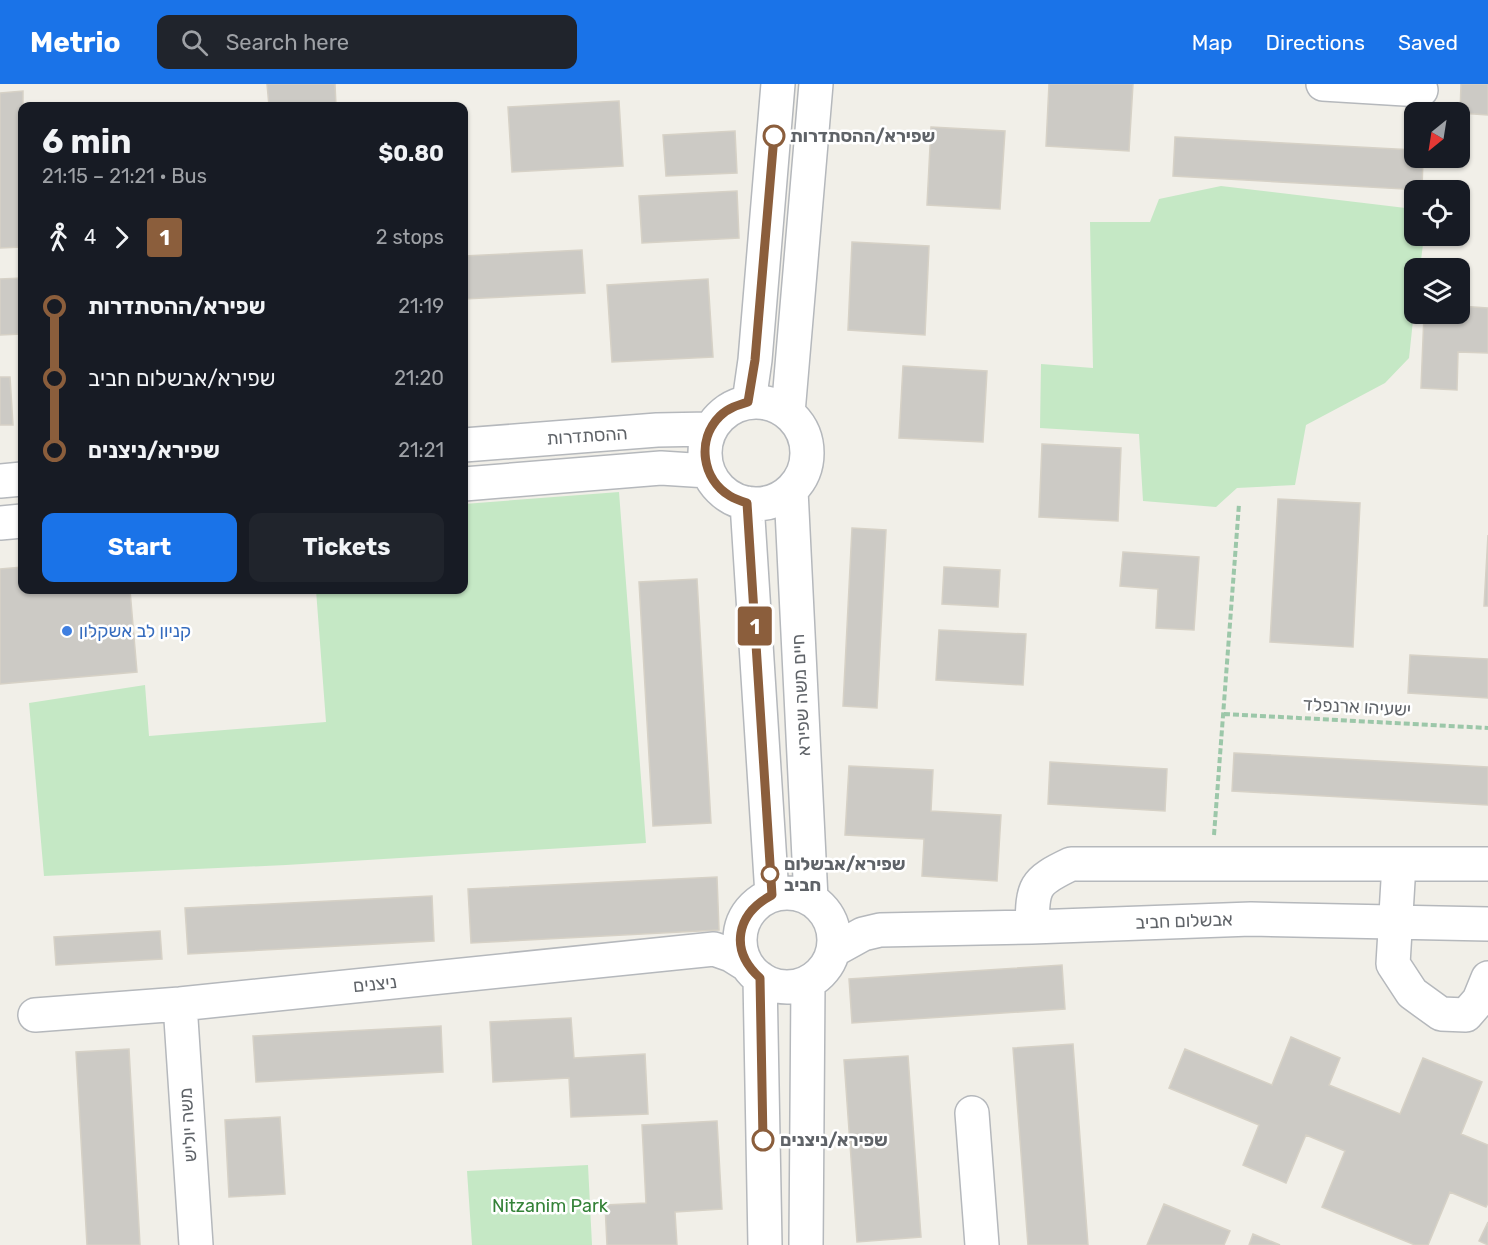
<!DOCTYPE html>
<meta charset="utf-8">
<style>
body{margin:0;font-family:Rubik,Heebo,sans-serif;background:#20242c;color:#f1f3f6;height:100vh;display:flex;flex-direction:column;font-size:22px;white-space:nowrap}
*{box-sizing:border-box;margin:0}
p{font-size:20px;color:#9ea1a6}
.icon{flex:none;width:33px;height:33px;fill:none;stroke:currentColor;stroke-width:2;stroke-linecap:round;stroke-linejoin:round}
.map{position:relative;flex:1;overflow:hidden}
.drawer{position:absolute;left:18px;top:18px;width:450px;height:492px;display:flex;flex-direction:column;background:#171b24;border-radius:12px;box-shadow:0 2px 4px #0004}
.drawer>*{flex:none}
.badge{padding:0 12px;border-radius:4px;font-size:21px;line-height:39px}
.needle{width:39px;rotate:210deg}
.buttons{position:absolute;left:1404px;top:18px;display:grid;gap:12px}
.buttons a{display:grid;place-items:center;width:66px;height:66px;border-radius:12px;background:#171b24;box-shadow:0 2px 4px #0004;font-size:30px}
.map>.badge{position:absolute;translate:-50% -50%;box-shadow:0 0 0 3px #fff}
.legs{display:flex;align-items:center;gap:9px;height:66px;padding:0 24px;font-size:20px}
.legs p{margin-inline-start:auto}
.head{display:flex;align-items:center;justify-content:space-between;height:102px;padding:0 24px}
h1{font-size:33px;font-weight:700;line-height:45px}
.button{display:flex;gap:12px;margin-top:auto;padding:12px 24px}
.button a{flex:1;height:69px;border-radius:12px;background:#1a73e8;color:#fff;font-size:24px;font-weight:700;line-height:69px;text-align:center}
.button a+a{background:#20242c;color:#f1f3f6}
ul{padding:0 24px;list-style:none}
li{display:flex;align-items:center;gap:21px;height:72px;font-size:22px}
li i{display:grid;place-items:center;width:9px;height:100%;margin:0 8px;background:currentColor}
li i::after{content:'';width:15px;height:15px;margin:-8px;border:4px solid;border-radius:50%;background:#171b24}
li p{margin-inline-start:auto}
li:first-child i{background:linear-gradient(#0000 50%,currentColor 0)}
li:last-child i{background:linear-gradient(currentColor 50%,#0000 0)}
header{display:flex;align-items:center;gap:36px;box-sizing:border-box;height:84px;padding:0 30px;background:#1a73e8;color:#fff}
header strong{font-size:28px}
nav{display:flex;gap:33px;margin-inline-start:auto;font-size:21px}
.search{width:420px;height:54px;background:#20242c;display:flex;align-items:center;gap:15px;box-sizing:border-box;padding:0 21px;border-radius:12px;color:#9ea1a6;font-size:22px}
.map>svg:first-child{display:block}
.green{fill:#c5e8c5}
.building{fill:#cccac5;stroke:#d6d1c6;stroke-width:1.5}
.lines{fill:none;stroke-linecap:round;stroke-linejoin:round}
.minor-casing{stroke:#b5b8bc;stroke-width:36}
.path{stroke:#9cc7a9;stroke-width:4;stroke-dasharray:6 3;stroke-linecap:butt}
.minor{stroke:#fff;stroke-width:33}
.line-1-casing{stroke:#fff;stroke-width:14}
.line-1{stroke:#8b5e3c;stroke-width:9}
.stop-1-dot{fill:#fff;stroke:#8b5e3c;stroke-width:3}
.shop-dot{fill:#3f7fe0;stroke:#fff;stroke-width:2}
.labels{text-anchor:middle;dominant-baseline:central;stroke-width:5;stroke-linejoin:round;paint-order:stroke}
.stop-label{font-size:18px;font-weight:bold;fill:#5f6368;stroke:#fff;text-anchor:start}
.street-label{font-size:18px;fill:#5f6368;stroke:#fff}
.shop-label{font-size:18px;fill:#366cbe;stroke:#fff;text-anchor:start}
.park-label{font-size:18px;fill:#348238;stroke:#fff}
</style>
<header>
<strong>Metrio</strong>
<div class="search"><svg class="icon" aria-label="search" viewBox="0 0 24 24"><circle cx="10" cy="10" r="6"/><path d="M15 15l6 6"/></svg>Search here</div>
<nav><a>Map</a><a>Directions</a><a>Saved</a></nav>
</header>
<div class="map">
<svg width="1488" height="1161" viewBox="0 0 1488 1161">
<rect width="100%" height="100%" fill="#f1efe8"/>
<path class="green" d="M1221 102 1414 125V152H1424L1420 184H1414V227L1409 274 1385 299 1306 341 1295 401 1237 404 1216 423 1143 417 1139 350 1040 344 1041 280 1093 284 1090 138H1150L1159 115Z
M619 408 646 759 286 781 44 792 29 619 145 601 149 652 326 638 316 506H464V420Z
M588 1081 592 1161H472L467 1087Z"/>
<path class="building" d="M267 0H335L336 22H269Z
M1049 0H1133L1129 67 1046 62Z
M1461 0H1488V31L1460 29Z
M23 7 22 163 0 164V9Z
M619 17 623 82 512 88 508 23Z
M931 43 1005 47 1000 125 927 121Z
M735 47 737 89 666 92 663 51Z
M1175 53 1414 66V74H1423L1422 106 1173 92Z
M737 107 739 154 642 159 639 112Z
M852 158 929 162 925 251 848 246Z
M582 166 585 209 464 215V172Z
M22 194V250L0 251V195Z
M708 195 713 273 612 278 607 201Z
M1460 222 1488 224V269L1458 268 1457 306 1421 304 1424 230H1460Z
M903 282 987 287 983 358 899 354Z
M0 293H10L13 341H0Z
M1042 360 1121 364 1118 437 1039 433Z
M1278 415 1360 419 1353 563 1270 558Z
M852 444 886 446 877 624 843 622Z
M1488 451V522H1484Z
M1123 468 1199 473 1194 546 1156 544 1158 505 1120 502Z
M22 483V506H130L137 588 0 600V485Z
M944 483 1000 486 998 523 942 520Z
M697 495 711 739 653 742 639 498Z
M939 546 1026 550 1023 601 936 596Z
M1410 571 1488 575V614L1408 609Z
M1234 669 1488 683V721L1232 707Z
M1050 678 1167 685 1165 727 1048 720Z
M849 682 933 686 931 727 1001 731 997 797 922 792 924 755 845 751Z
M717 793 719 846 471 859 468 805Z
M432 812 434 857 188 870 185 824Z
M160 847 162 875 56 881 54 853Z
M1062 881 1065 925 852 939 849 895Z
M571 934 574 974 645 970 648 1030 571 1033 569 994 493 998 490 938Z
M441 942 443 988 256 998 253 952Z
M1291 953 1340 974 1329 1001 1400 1030 1423 974 1482 998 1461 1050 1488 1061V1119L1486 1123 1450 1108 1428 1161H1415L1322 1123 1345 1067 1306 1051 1286 1099 1243 1081 1259 1041 1169 1004 1185 965 1272 1001Z
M1073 960 1088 1161H1028L1013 964Z
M129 965 140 1161H87L76 968Z
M908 972 921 1153 857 1158 844 976Z
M280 1033 285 1110 229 1113 225 1036Z
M717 1037 722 1125 675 1128 677 1161H607L605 1121 646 1119 642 1041Z
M1164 1120 1230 1147 1224 1161H1147Z
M1488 1138V1161L1479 1157Z
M1253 1150 1280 1161H1249Z"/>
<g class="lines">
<g class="minor-casing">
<path id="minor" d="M1323 0 1421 6
M749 318 755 276 778 0
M705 369a51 51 0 1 1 102 0a51 51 0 1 1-102 0Z
M788 329 816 0
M464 361 657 346 710 345
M0 397 22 395
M464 400 661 384 708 387
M791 406 811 815
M747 419 772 811
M0 439 22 437
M1399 780 1393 880 1412 909 1441 930 1466 931 1479 916 1488 894
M740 856a47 47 0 1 1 94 0a47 47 0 1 1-94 0Z
M1032 843C1033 802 1033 798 1071 780H1488
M834 866 863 850 880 846 1032 843 1251 835 1488 840
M760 894 765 1161
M180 920 196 1161
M35 931 180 920 714 865 731 871 747 881
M972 1029 982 1161
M806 1161 808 899"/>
</g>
<path class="path" d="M1224 630 1488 644
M1214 751 1239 420"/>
<use href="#minor" class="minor"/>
</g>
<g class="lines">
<g class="line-1-casing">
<path id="line-1" d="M763 1056 760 894C729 866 736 830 772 811L747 419C741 417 735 415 730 412 702 395 696 356 720 332 728 324 738 321 748 318L755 276 774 52"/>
</g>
<use href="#line-1" class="line-1"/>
</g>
<g class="stop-1-dot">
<circle cx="774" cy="52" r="10"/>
<circle cx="770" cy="790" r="8"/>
<circle cx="763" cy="1056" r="10"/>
</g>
<circle class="shop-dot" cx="67" cy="547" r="6"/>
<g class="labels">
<g class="stop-label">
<text x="790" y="52">שפירא/ההסתדרות</text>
<text x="784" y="780">שפירא/אבשלום<tspan x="784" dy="21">חביב</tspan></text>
<text x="780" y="1056">שפירא/ניצנים</text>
</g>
<g class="street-label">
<text transform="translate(587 352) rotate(-4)">ההסתדרות</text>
<text transform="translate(801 611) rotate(-93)">חיים משה שפירא</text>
<text transform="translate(1357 623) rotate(3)">ישעיהו ארנפלד</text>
<text transform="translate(1184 837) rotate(-2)">אבשלום חביב</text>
<text transform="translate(375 900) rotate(-6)">ניצנים</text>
<text transform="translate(188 1041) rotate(-94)">משה יוליש</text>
</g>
<g class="shop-label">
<text x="79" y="547">קניון לב אשקלון</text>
</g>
<g class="park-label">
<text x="550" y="1122">Nitzanim Park</text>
</g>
</g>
</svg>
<div class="buttons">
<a><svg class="needle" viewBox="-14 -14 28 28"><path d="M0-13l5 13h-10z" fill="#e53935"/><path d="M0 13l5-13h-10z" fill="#9ea1a6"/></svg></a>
<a><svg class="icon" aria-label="locate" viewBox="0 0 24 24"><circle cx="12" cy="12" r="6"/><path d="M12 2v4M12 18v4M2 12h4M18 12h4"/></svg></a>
<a><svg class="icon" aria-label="layers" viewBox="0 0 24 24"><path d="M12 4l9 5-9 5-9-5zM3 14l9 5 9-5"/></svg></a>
</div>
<b class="badge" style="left:755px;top:542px;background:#8b5e3c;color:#fff">1</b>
<section class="drawer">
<div class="head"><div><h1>6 min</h1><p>21:15 – 21:21 · Bus</p></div><b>$0.80</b></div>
<div class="legs"><svg class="icon" aria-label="walk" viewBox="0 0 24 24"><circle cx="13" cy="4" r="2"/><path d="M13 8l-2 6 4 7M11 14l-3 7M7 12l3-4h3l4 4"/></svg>4<svg class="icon" aria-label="forward" viewBox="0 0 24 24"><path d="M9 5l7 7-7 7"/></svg><b class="badge" style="background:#8b5e3c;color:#fff">1</b><p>2 stops</p></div>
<ul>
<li><i style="color:#8b5e3c"></i><b>שפירא/ההסתדרות</b><p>21:19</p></li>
<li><i style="color:#8b5e3c"></i><span>שפירא/אבשלום חביב</span><p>21:20</p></li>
<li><i style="color:#8b5e3c"></i><b>שפירא/ניצנים</b><p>21:21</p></li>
</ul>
<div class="button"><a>Start</a><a>Tickets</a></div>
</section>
</div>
